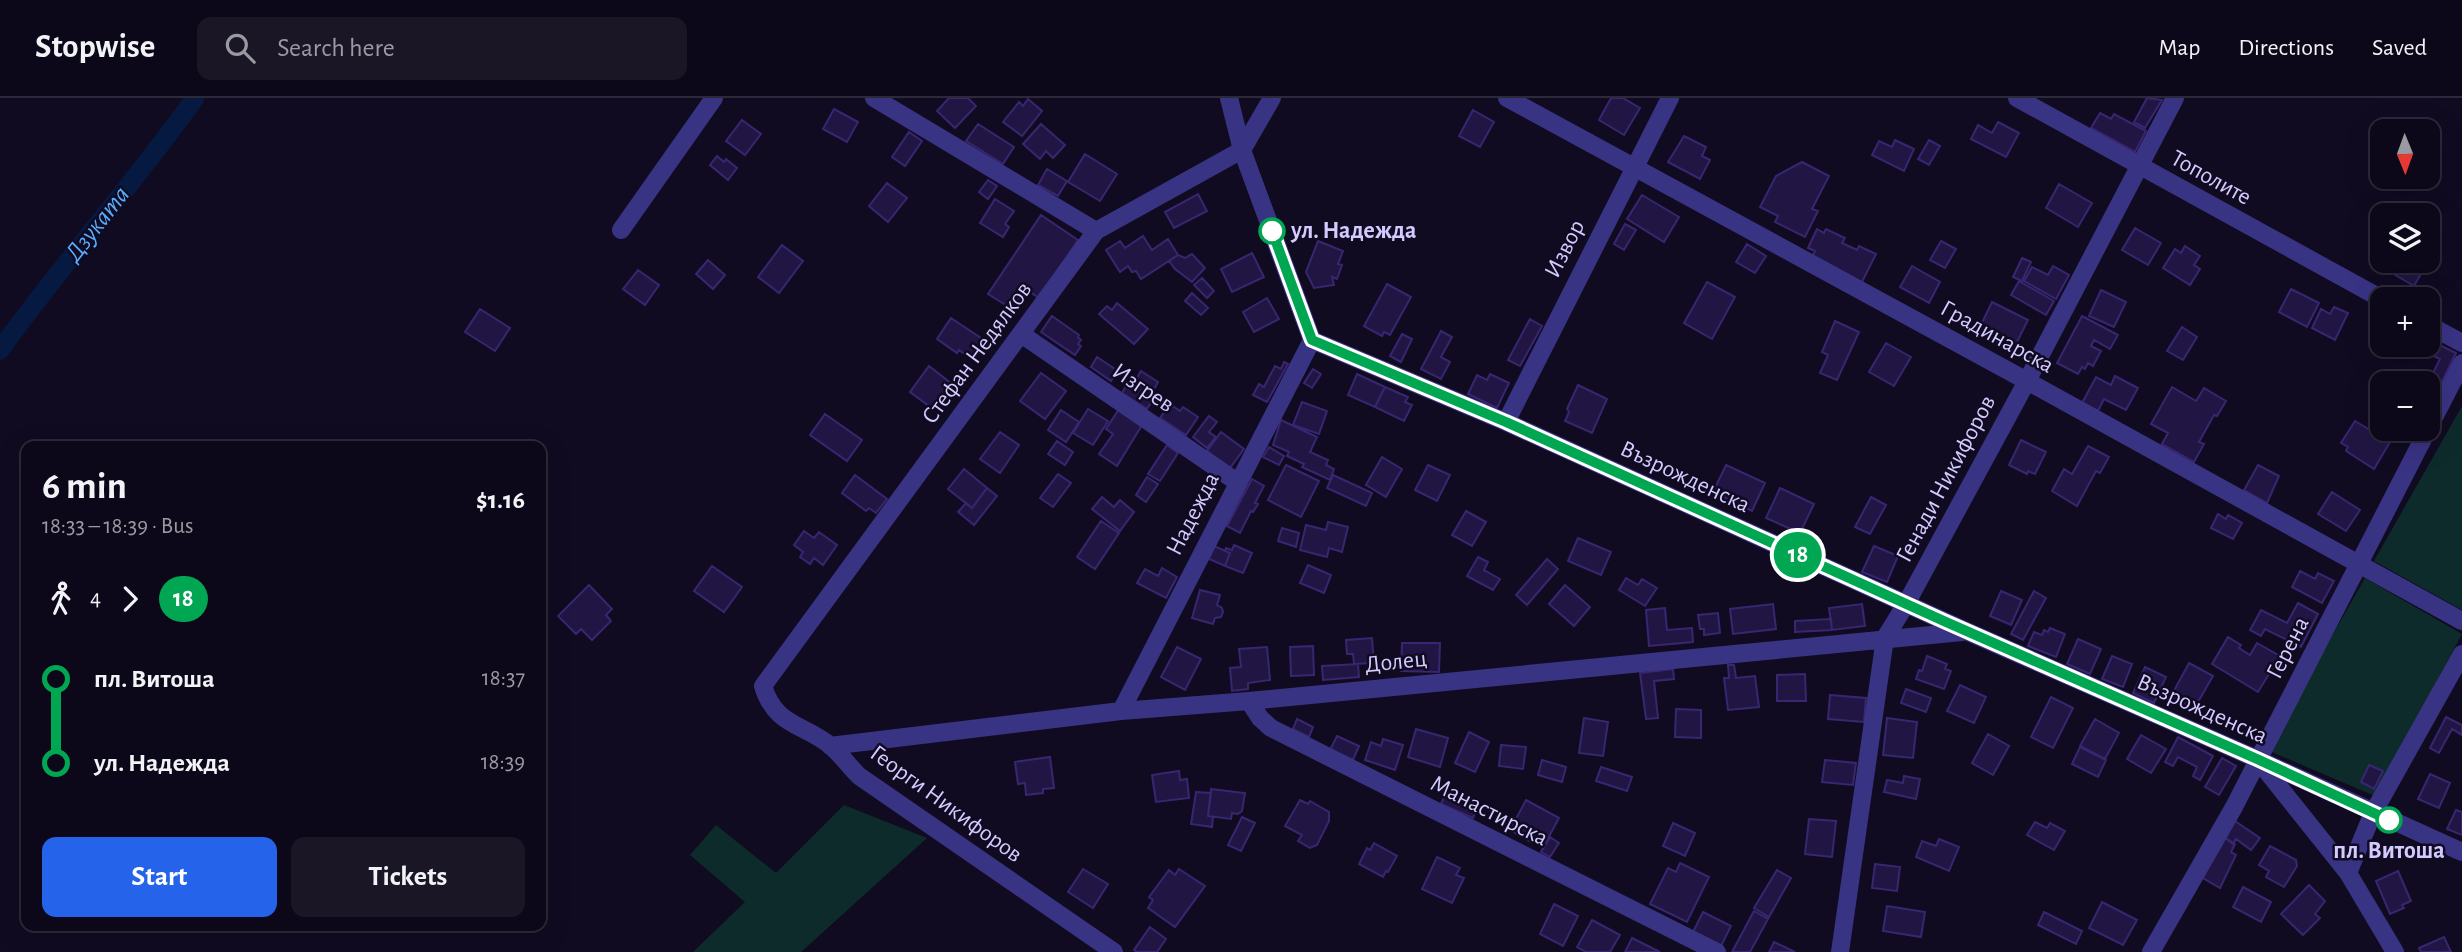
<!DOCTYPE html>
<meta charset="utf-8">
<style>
body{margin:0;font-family:"Alegreya Sans",sans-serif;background:#1a1626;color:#f1f3f6;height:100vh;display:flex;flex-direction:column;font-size:26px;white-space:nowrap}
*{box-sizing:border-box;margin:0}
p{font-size:23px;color:#9a9aa2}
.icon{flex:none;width:38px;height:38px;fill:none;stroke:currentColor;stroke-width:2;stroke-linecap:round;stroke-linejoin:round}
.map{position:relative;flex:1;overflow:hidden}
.drawer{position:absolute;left:21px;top:343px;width:525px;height:490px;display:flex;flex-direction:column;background:#0c0819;border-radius:14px;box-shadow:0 7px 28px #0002,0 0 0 2px #2c2938}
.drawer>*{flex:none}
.badge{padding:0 14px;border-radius:23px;font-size:24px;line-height:46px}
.needle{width:46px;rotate:179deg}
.fabs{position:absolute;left:2370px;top:21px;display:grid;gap:14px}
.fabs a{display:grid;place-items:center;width:70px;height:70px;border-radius:14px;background:#0c0819;box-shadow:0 7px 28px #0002,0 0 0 2px #2c2938;font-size:35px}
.map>.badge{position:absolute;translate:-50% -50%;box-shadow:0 0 0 4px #fff}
.legs{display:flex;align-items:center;gap:10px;height:77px;padding:0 21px;font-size:23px}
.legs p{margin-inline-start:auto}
.summary{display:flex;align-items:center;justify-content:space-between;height:119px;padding:0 21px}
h1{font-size:38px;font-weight:600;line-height:52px}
.action{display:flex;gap:14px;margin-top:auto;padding:14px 21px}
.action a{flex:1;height:80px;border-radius:14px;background:#2563eb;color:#fff;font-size:28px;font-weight:600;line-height:80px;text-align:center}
.action a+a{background:#1a1626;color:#f1f3f6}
ul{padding:0 21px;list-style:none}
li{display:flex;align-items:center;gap:24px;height:84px;font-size:26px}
li i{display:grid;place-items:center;width:10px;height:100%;margin:0 9px;background:currentColor}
li i::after{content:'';width:18px;height:18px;margin:-9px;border:5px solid;border-radius:50%;background:#0c0819}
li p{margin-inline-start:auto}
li:first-child i{background:linear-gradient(#0000 50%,currentColor 0)}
li:last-child i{background:linear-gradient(currentColor 50%,#0000 0)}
header{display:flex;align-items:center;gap:42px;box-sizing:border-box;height:98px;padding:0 35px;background:#0c0819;border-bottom:2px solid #2c2938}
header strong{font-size:33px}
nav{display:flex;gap:38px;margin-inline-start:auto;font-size:24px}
.search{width:490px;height:63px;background:#1a1626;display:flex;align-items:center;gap:18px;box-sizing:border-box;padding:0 24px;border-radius:14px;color:#9a9aa2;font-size:26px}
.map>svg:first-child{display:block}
.green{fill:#0e2b2b}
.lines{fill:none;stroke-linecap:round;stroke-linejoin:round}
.canal{stroke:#061940;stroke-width:19}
.building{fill:#211643;stroke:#382671;stroke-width:2}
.minor{stroke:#393384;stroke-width:18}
.line-1-casing{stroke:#fff;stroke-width:16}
.line-1{stroke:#00a651;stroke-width:10}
.stop-1-dot{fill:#fff;stroke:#00a651;stroke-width:3.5}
.labels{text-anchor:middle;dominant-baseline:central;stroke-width:5;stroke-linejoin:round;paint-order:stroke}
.street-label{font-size:24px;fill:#d3cbff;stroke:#100b21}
.stop-label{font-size:24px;font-weight:bold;fill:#d3cbff;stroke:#100b21;text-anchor:start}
.water-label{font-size:26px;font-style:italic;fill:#59adff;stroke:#100b21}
</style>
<header>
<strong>Stopwise</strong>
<div class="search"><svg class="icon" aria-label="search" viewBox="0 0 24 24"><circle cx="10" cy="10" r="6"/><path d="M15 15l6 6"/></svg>Search here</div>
<nav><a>Map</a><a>Directions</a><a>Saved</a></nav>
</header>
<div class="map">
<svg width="2462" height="854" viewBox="0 0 2462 854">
<rect width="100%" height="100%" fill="#100b21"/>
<path class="green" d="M2462 308V512L2374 463Z
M2365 480 2462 536 2375 698 2267 652Z
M844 707 927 740 801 854H693L745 804 690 757 716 727 776 775Z"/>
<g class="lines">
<path class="canal" d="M0 252C62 166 133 87 195 0"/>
</g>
<path class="building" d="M949 0H968L976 8 955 30 937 13Z
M1611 0H1623L1640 10 1624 37 1599 22Z
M2147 0 2162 2 2145 30 2134 24Z
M1028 1 1042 13 1022 38 1003 24 1019 4 1023 8Z
M834 11 858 24 847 44 823 31Z
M1473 12 1494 24 1480 49 1459 38Z
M2100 15 2111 21 2114 16 2146 33 2135 54 2091 30Z
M742 22 761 36 745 57 726 43Z
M1998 24 2019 35 2006 59 1971 41 1978 27 1992 35Z
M978 26 1014 49 1003 66 966 43Z
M1041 26 1065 47 1053 60 1046 53 1040 61 1023 46Z
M909 34 922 43 905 68 892 59Z
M1684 38 1706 49 1702 58 1710 62 1700 81 1668 64Z
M1895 42 1914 51 1904 73 1872 57 1879 43 1892 49Z
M1929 42 1940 48 1929 67 1918 61Z
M1085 56 1117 76 1100 103 1068 84Z
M717 58 724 64 726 61 737 70 728 82 710 67Z
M1802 64 1829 78 1812 111 1818 113 1805 139 1775 124 1778 118 1760 109 1776 78Z
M1047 71 1067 83 1058 98 1038 87Z
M988 82 997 88 988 101 979 94Z
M887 85 907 100 888 124 869 108Z
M2059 86 2092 105 2078 129 2046 110Z
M1198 96 1207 113 1174 130 1165 114Z
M1642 97 1679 119 1664 144 1627 121Z
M995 101 1014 113 1005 126 1009 129 1003 139 980 125Z
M1041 117 1078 142 1039 200 1025 191 1012 211 988 196Z
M1625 126 1636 132 1624 152 1614 146Z
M2135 130 2161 145 2148 167 2122 152Z
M1817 131 1824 135 1826 131 1845 140 1842 145 1857 152 1859 148 1876 156 1861 186 1811 161 1815 153 1808 150Z
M1143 138 1152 152 1168 141 1178 157 1141 181 1136 173 1132 174 1128 168 1120 174 1106 152 1120 143 1125 150Z
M1318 143 1343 153 1338 166 1342 167 1337 181 1332 179 1334 187 1314 190 1306 174Z
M1941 143 1956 151 1945 170 1930 162Z
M1747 146 1766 158 1755 175 1736 164Z
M782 147 803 163 779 195 758 179Z
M2185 148 2200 158 2194 167 2200 171 2190 187 2163 170 2175 151 2181 155Z
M1252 155 1264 179 1232 194 1221 171Z
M1192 156 1205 170 1192 184 1175 171 1169 163 1178 157 1185 160Z
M2022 160 2031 164 2022 183 2013 179Z
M708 162 725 177 713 191 696 176Z
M2397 163H2419L2426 167 2414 188 2390 174Z
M1912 168 1940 184 1929 205 1900 189Z
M2053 168 2069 177 2056 201 2024 183 2032 169 2048 177Z
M638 172 659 187 645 207 623 191Z
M1202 180 1214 193 1207 200 1194 187Z
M2019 183 2054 203 2046 217 2011 197Z
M1707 184 1735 199 1712 241 1684 225Z
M1387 186 1411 199 1390 237 1384 234 1382 238 1364 228Z
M2291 191 2319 205 2307 229 2279 214Z
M2101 192 2126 204 2114 229 2089 218Z
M1192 195 1208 210 1201 217 1185 203Z
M1267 200 1279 221 1254 234 1243 214Z
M1992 204 2028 222 2013 252 1977 235Z
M1117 205 1148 231 1134 246 1099 216 1107 208 1112 212Z
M2334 209 2348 215 2335 242 2312 230 2321 211 2330 216Z
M480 211 510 230 495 253 465 234Z
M1052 218 1079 237 1078 239 1081 242 1078 246 1081 248 1075 257 1041 234Z
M2082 218 2118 237 2110 251 2094 242 2091 248 2101 253 2093 268 2088 265 2085 271 2082 269 2078 276 2057 265Z
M951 220 984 242 971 261 959 252 957 255 937 241Z
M1530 221 1542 228 1520 268 1508 262Z
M1835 223 1859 234 1837 282 1820 275 1828 257 1822 254Z
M2182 229 2197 239 2183 262 2167 253Z
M1441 233 1452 239 1441 259 1450 264 1441 281 1421 271Z
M1402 236 1412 241 1401 264 1390 258Z
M2427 241 2456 255 2437 294 2427 289V287L2440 261 2411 247H2427Z
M1886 245 1911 259 1894 288 1869 274Z
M1097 259 1118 273 1111 283 1091 269Z
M1284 264 1288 266 1267 304 1253 297 1259 286 1264 289 1275 268 1281 271Z
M929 268 952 286 933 311 910 294Z
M1313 271 1321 276 1312 290 1304 285Z
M1141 273 1158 284 1153 293 1157 296 1147 311 1122 295 1128 285 1132 288Z
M1041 275 1066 293 1045 321 1020 303Z
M1357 276 1385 289 1375 309 1348 297Z
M1490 276 1509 285 1497 310 1468 296 1477 277 1487 282Z
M2115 278 2138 290 2126 312 2104 301 2098 313 2082 305 2096 279 2111 287Z
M1578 287 1607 301 1592 335 1565 323 1569 314 1567 311Z
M1385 289 1408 299 1405 304 1412 307 1404 323 1375 309Z
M2172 289 2196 303 2204 290 2226 303 2217 318 2214 317 2199 344 2204 346 2194 364 2162 346 2168 335 2151 326Z
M2379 302 2382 303V323L2371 316Z
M1302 304 1327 313 1319 336 1293 327Z
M1170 306 1180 313 1183 309 1198 319 1186 337 1160 320Z
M1088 311 1108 323 1093 347 1073 335Z
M1119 311 1142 327 1117 368 1099 356 1113 336 1106 331Z
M1061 312 1079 324 1066 344 1048 332Z
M825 316 862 342 847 363 810 337Z
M1209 318 1217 324 1209 334 1216 339 1207 350 1193 339Z
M1281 322 1317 339 1310 354 1328 362 1326 367 1334 371 1330 382 1302 369 1304 366 1287 358 1289 354 1273 347Z
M2355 323 2390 344 2374 371 2346 353 2348 349 2341 345Z
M1000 334 1019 347 1000 375 980 361Z
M1221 334 1244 351 1230 370 1207 353Z
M2021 342 2046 354 2035 376 2028 373 2027 376 2009 367Z
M1057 343 1073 354 1065 367 1048 356Z
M1167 347 1178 355 1160 383 1148 376Z
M2088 348 2109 359 2100 375 2096 373 2077 408 2052 393 2064 371 2072 376Z
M1269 349 1284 358 1279 367 1263 359Z
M1382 359 1402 371 1386 399 1366 387Z
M1286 367 1319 383 1301 419 1268 402Z
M1428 367 1450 377 1437 403 1415 392Z
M1726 367 1765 385 1752 413 1713 394Z
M2258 367 2279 378 2267 405 2244 392Z
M964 371 987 390 972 410 948 391Z
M1058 376 1071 385 1053 409 1040 400Z
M855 377 887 401 876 415 869 410 866 413 842 395Z
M1333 377 1372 395 1366 408 1327 390Z
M1147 379 1158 386 1146 404 1136 397Z
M1252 381 1264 388 1255 405 1258 406 1253 414 1251 413 1240 435 1227 428Z
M987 390 997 398 974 427 958 414 966 405 972 410Z
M1780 390 1814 406 1800 435 1766 420Z
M2332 394 2360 412 2346 433 2318 416Z
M1102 399 1114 409 1120 402 1134 414 1120 433 1092 411Z
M1871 399 1886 407 1870 436 1855 429Z
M1466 413 1486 424 1472 448 1452 437Z
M2218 416 2226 421 2228 417 2242 425 2233 441 2211 430Z
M1101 423 1119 435 1095 471 1077 459Z
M1328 424 1348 429 1342 454 1329 450 1327 459 1300 452 1306 427 1326 432Z
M1282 430 1299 435 1296 449 1278 443Z
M804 433 814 440 819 434 837 447 823 467 814 460 810 466 800 459 803 454 794 447Z
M1578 440 1611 454 1601 477 1568 463Z
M1234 447 1252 455 1243 475 1225 468 1230 455 1225 453 1226 450 1232 452Z
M1214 448 1230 455 1225 468 1209 461Z
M1874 448 1898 458 1887 484 1862 474Z
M1478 459 1488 464 1484 472 1500 481 1493 492 1467 478Z
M1547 461 1558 471 1527 507 1516 497Z
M1308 467 1331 477 1324 495 1300 485Z
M712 468 742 489 724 514 694 493Z
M1162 470 1177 479 1166 500 1137 485 1145 471 1158 478Z
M2300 473 2315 481 2318 475 2334 483 2322 505 2292 489Z
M1626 480 1638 487 1642 481 1657 490 1645 508 1619 492Z
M589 487 612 511 606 517 611 523 592 542 581 531 576 536 558 518Z
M1565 487 1590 509 1574 528 1549 506Z
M1200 492 1220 497 1217 507 1222 510 1223 514 1221 519 1215 520 1213 526 1192 520Z
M2001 493 2022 502 2011 527 1990 518Z
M2034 493 2046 500 2023 542 2011 536Z
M2298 505 2318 516 2301 549 2265 531 2261 538 2250 532 2261 512 2287 525Z
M1773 506 1776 531 1733 536 1730 511Z
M1862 506 1865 528 1832 532 1829 510Z
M1665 510 1667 532 1692 530 1693 544 1649 548 1646 512Z
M1718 515 1720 535 1704 537V531H1700L1698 517Z
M1831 521 1832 532 1795 534V523Z
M2050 530 2065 536 2056 559 2028 548 2034 534 2042 537 2044 532 2048 534Z
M2228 539 2241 547 2239 550 2250 557 2257 545 2280 558 2258 594 2212 566Z
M1372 540 1374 565 1354 566 1353 556H1347L1346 542Z
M2078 541 2101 551 2090 576 2067 566Z
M1402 545H1440L1439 574 1401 573Z
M1313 548 1314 577 1291 578 1290 549Z
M1177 549 1201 561 1185 592 1161 579Z
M1267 549 1270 582 1248 585V591L1232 593 1230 570 1241 569 1239 551Z
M1927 558 1947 566 1945 571 1951 573 1944 591 1916 581 1919 572 1922 573Z
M2112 558 2132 566 2123 589 2102 581Z
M2189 565 2213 578 2194 611 2171 598Z
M1358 566 1359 579 1323 582 1322 568Z
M1728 567H1734L1736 580 1755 578 1759 609 1728 612 1724 580H1729Z
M2145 569 2166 579 2154 605 2133 595Z
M1673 571 1674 581 1654 583 1658 620 1646 621 1640 575Z
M1805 576 1806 603H1777V577Z
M1960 587 1986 599 1974 625 1947 613Z
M1906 591 1931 600 1926 614 1901 605Z
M1830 597 1866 600 1864 624 1828 621Z
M2051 599 2073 610 2053 650 2031 639Z
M1676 611 1701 612V640L1675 639Z
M2446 619 2462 627V637L2452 631 2439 655 2430 650Z
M1584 620 1608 624 1603 658 1579 655Z
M1887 620 1917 624 1913 660 1883 657Z
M1297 621 1313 629 1309 639 1293 631Z
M2095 621 2119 635 2105 661 2080 648Z
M1416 631 1448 640 1440 669 1408 659Z
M1469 634 1489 644 1475 674 1455 665Z
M1988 636 2009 648 1993 677 1972 665Z
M2141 637 2166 651 2151 675 2127 661Z
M1337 638 1359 648 1353 662 1330 652Z
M2178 639 2213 658 2200 682 2193 678 2197 669 2178 659 2173 668 2165 664Z
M1383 641 1403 647 1395 672 1365 662 1371 644 1381 648Z
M1501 647 1526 649 1523 671 1499 668Z
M2080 649 2106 662 2098 679 2072 666Z
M1050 659 1054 690 1043 691V695L1026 697 1025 685 1018 686 1015 664Z
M2222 660 2236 668 2219 697 2205 689Z
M1542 662 1566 669 1562 684 1538 677Z
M1825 662 1856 665 1853 687 1822 684Z
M2369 667 2383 673 2374 691 2361 684Z
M1601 669 1632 679 1627 693 1596 683Z
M1179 673 1180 682 1187 681 1189 700 1156 704 1152 677Z
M2430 676 2450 685 2439 710 2418 701Z
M1904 678 1920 681 1916 701 1884 694 1887 682 1903 685Z
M1211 691 1245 695 1242 713 1238 716 1232 715 1231 721 1208 718Z
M1447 692 1479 705 1473 720 1441 706Z
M1196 694 1211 695 1208 718 1213 719 1212 729 1191 726Z
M1300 702 1308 706 1310 703 1329 714V723L1317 747 1310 750 1298 743 1302 737 1285 728Z
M1526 702 1559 720 1545 746 1533 739 1531 744 1510 732Z
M2456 712 2462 714V737L2447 731Z
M1242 719 1255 725 1241 753 1228 747Z
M1809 721 1836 723 1832 759 1805 756Z
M2235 723 2260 740 2251 752 2236 741 2233 746 2224 739Z
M2035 724 2047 730 2050 725 2065 733 2054 752 2027 737Z
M1673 725 1695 735 1685 758 1663 748Z
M1550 739 1559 745 1550 759 1541 754Z
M2224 739 2235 746 2231 754 2236 757 2220 790 2201 779Z
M1939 741 1959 749 1949 773 1916 759 1922 743 1936 748Z
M1374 745 1397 758 1388 774 1386 773 1383 779 1359 766 1367 750 1370 752Z
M2270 748 2296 762 2297 768 2284 789 2266 779 2269 773 2259 767Z
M1437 759 1460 770 1456 777 1464 780 1452 805 1422 791Z
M1680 765 1709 779 1687 824 1650 806 1668 770 1676 774Z
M1875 766 1900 769 1897 793 1872 790Z
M1083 771 1108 786 1093 810 1068 794Z
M1179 771 1205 788 1175 829 1148 810 1153 802 1149 799 1169 772 1175 777Z
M1777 772 1791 780 1769 819 1754 810Z
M2398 773 2411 803 2402 807 2404 810 2390 816 2376 783Z
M2309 787 2325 803 2315 816 2320 820 2303 837 2281 816Z
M2243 789 2271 804 2261 824 2233 809Z
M2102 804 2137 822 2123 847 2089 830Z
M1554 806 1578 818 1563 848 1540 836Z
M1887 808 1925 814 1921 839 1883 833Z
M1754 813 1768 821 1750 854H1732Z
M1703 814 1731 828 1721 848 1693 834Z
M2044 814 2082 833 2076 846 2038 827Z
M1592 822 1620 837 1610 854H1586L1577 849Z
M1150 829 1166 841 1157 854H1137L1134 852Z
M2444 839 2451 854H2421L2419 850Z
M1632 840 1660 854H1625Z
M1774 844 1795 854H1769Z"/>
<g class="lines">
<path class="minor" d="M874 0 1096 133
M1229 0 1242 52 1312 242 1506 324 1966 533 2257 661 2462 754
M1507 0 2027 283 2462 523
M2017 0 2382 201
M621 132 714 0
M2427 226 2462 245
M1021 236 1237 384
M1506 324 1670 0
M1249 603 1260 620 1271 630 1717 854
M1121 613 1312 242
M830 648 1121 613 1249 603 1962 534
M2261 666 2348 775 2395 854
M2348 775 2373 715 2462 556
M1114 854 859 678C850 669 842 658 832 649 804 625 776 630 763 588L1096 133 1242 52 1272 0
M1840 854 1885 540 1906 506 2027 283 2175 0
M2151 854 2234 709 2462 265"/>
</g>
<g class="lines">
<g class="line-1-casing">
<path id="line-1" d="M1272 133 1312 242 1506 324 1946 524 2257 661 2389 722"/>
</g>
<use href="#line-1" class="line-1"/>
</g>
<g class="stop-1-dot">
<circle cx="1272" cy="133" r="12"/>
<circle cx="2389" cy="722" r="12"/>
</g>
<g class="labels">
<g class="street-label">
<text transform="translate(2211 80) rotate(29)">Тополите</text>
<text transform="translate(1565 151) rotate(-63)">Извор</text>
<text transform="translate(1997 239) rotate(29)">Градинарска</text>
<text transform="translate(977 255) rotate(-54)">Стефан Недялков</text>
<text transform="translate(1143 290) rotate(34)">Изгрев</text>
<text transform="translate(1685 379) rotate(25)">Възрожденска</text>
<text transform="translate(1946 381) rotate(-62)">Генади Никифоров</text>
<text transform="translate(1193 416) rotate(-63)">Надежда</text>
<text transform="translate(2288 550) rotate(-63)">Герена</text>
<text transform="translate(1396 564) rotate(-6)">Долец</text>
<text transform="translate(2202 611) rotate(24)">Възрожденска</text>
<text transform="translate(946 706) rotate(36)">Георги Никифоров</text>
<text transform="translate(1489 713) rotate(27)">Манастирска</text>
</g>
<g class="stop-label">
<text x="1291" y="133">ул. Надежда</text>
<text x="2389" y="753" text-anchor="middle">пл. Витоша</text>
</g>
<g class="water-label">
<text transform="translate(97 126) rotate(-52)">Дзуката</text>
</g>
</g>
</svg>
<div class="fabs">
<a><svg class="needle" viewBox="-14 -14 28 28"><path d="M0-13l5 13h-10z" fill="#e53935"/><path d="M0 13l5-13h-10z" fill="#9a9aa2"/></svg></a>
<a><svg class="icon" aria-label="layers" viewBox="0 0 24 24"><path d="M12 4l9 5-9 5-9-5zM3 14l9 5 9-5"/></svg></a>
<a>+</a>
<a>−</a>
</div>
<b class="badge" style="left:1798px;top:457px;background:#00a651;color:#fff">18</b>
<section class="drawer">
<div class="summary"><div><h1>6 min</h1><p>18:33 – 18:39 · Bus</p></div><b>$1.16</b></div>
<div class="legs"><svg class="icon" aria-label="walk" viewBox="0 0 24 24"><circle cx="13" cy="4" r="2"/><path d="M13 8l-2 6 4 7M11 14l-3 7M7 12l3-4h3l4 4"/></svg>4<svg class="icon" aria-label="forward" viewBox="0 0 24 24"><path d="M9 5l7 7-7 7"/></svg><b class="badge" style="background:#00a651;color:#fff">18</b></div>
<ul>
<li><i style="color:#00a651"></i><b>пл. Витоша</b><p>18:37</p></li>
<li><i style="color:#00a651"></i><b>ул. Надежда</b><p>18:39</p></li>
</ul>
<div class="action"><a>Start</a><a>Tickets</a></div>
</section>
</div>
